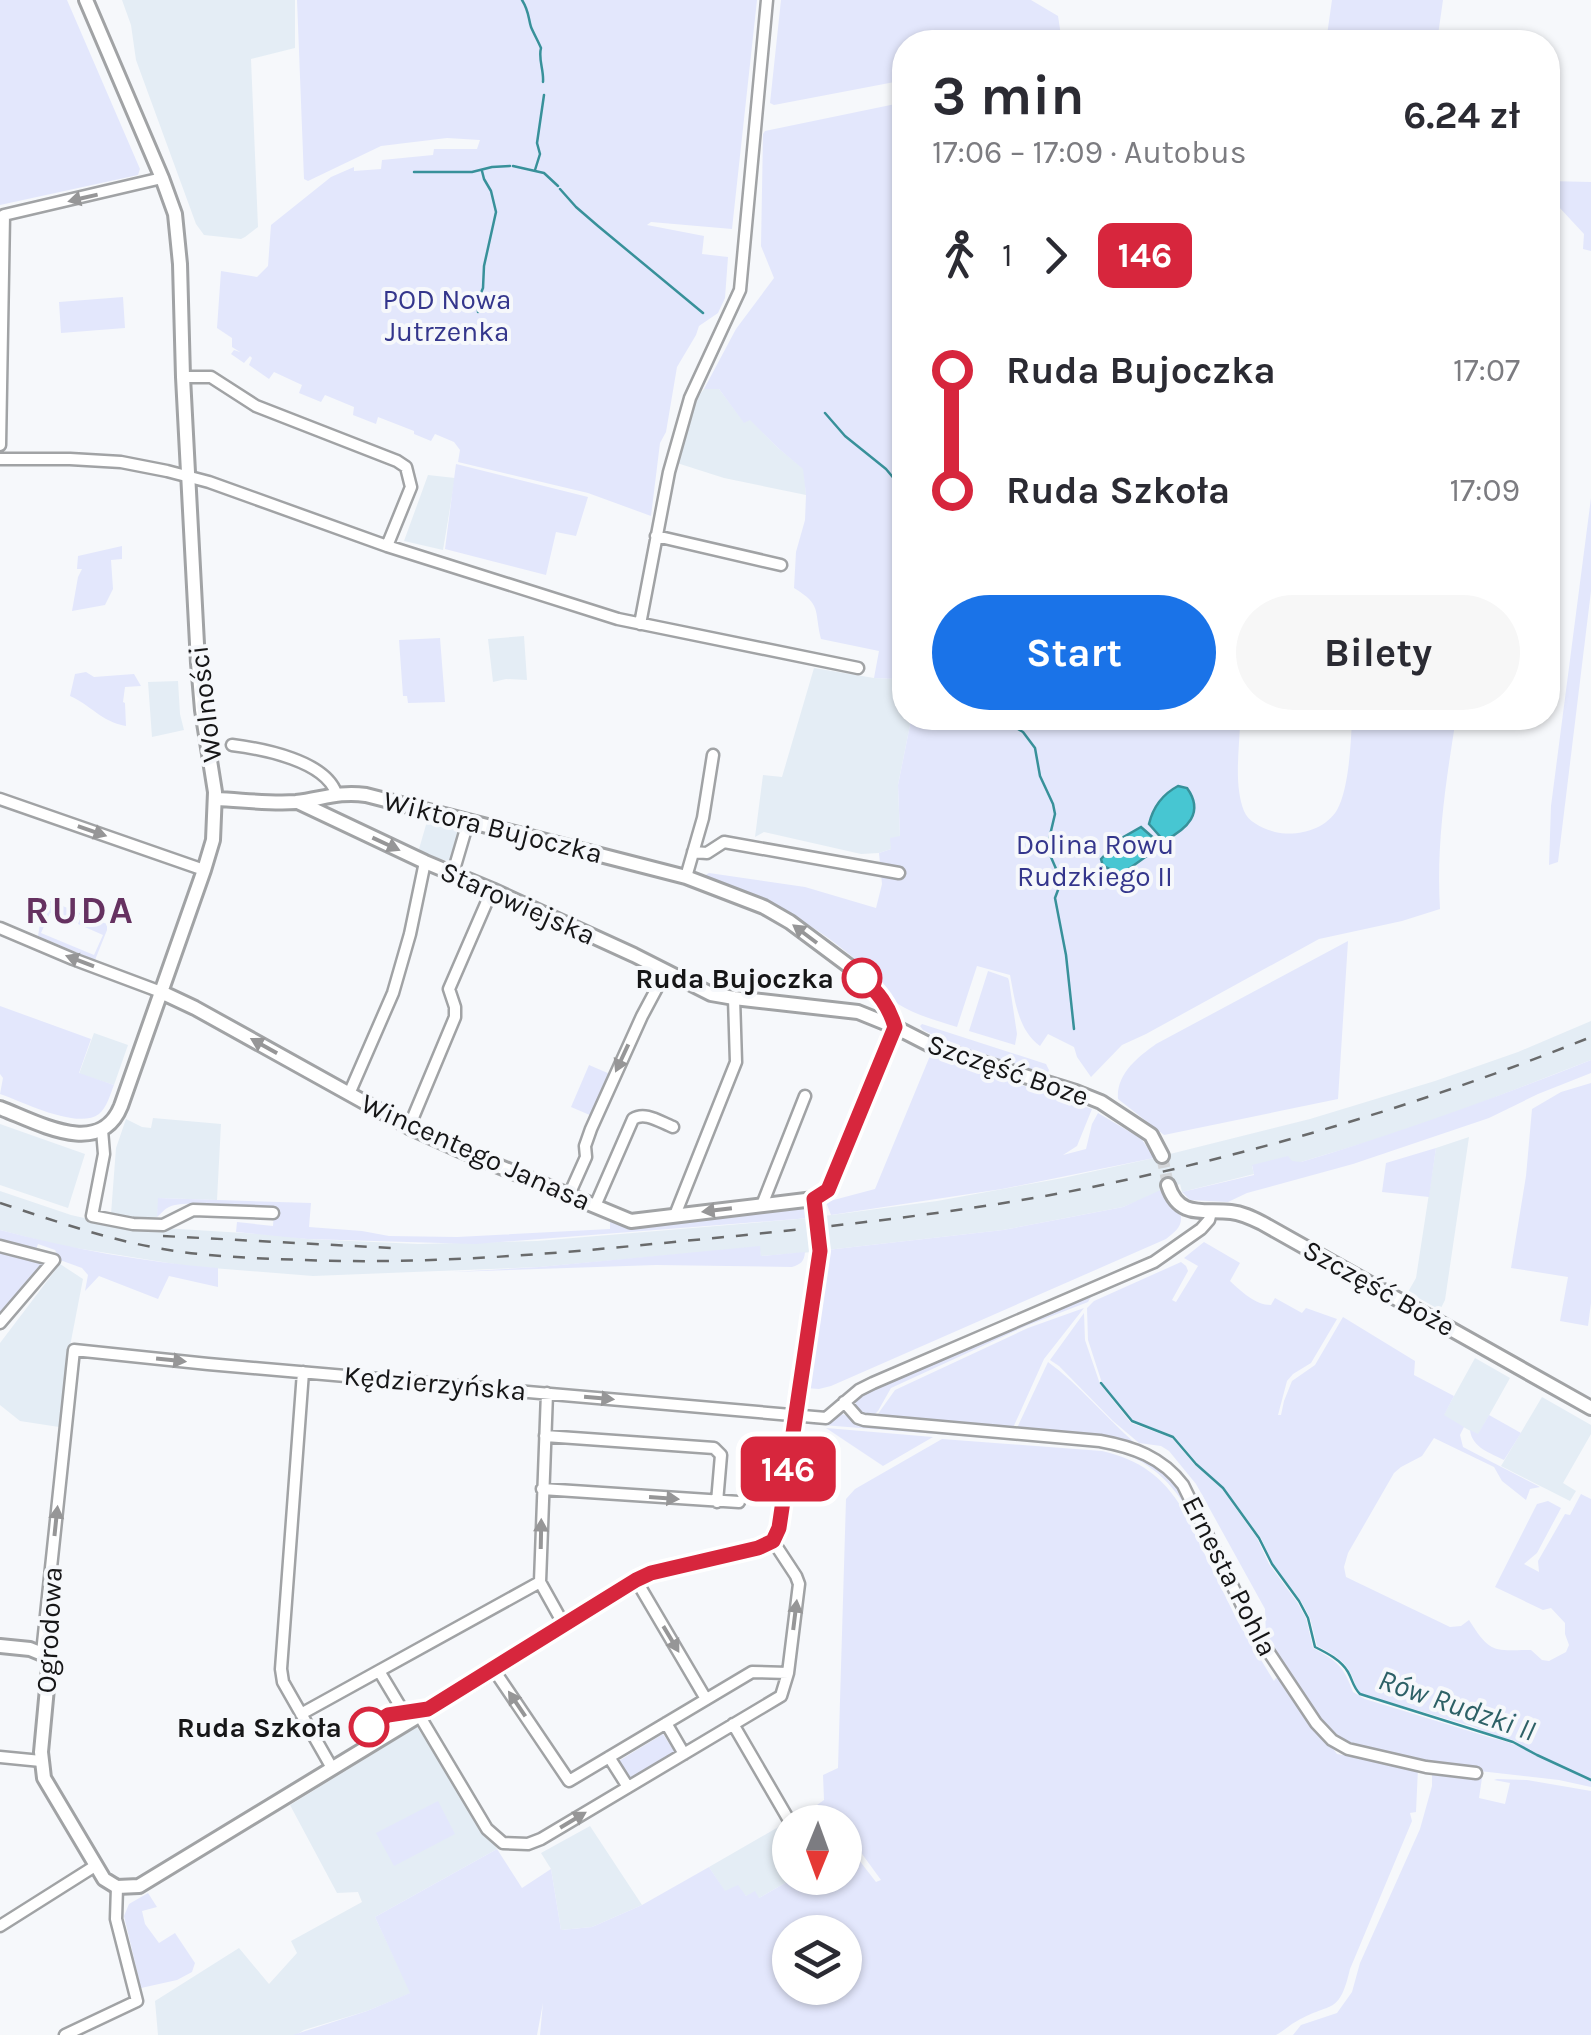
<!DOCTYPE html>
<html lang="pl">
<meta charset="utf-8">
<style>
body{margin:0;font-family:Karla,sans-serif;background:#f7f7f7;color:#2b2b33;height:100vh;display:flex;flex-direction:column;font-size:38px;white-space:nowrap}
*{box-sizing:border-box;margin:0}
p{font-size:32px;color:#7c7c81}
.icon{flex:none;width:55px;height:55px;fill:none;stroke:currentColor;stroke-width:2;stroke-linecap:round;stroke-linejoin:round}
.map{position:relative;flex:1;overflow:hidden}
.details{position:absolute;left:892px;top:30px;width:668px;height:700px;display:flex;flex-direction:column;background:#fff;border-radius:40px;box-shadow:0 2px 8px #0004}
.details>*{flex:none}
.badge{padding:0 20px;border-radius:15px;font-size:35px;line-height:65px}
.needle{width:65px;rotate:181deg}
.tools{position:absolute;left:772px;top:1805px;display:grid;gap:20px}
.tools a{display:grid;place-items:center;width:90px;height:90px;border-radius:50%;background:#fff;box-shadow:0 2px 8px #0004;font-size:50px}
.map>.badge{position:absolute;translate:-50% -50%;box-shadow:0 0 0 5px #fff}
.legs{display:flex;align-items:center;gap:15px;height:110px;padding:0 40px;font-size:32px}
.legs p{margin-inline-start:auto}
.headline{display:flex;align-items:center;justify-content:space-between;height:170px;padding:0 40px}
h1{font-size:55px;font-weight:700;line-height:75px}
.action{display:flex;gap:20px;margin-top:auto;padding:20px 40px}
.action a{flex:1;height:115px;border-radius:60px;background:#1a73e8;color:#fff;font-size:40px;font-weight:700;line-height:115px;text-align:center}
.action a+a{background:#f7f7f7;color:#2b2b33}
ul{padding:0 40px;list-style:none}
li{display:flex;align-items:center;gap:35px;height:120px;font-size:38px}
li i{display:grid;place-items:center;width:15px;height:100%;margin:0 12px;background:currentColor}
li i::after{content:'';width:25px;height:25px;margin:-12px;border:8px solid;border-radius:50%;background:#fff}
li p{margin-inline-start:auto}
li:first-child i{background:linear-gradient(#0000 50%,currentColor 0)}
li:last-child i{background:linear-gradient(currentColor 50%,#0000 0)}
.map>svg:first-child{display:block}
.built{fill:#e4edf5}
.green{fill:#e3e7fc;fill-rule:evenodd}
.water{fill:#47c6d2;stroke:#38919a;stroke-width:2.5}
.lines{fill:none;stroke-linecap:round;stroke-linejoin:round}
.stream{stroke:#38919a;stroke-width:2.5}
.tertiary-tunnel{stroke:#d4d6d9;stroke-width:12;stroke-dasharray:12 6;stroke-linecap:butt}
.minor-casing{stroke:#a1a3a5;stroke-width:15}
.tertiary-casing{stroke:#a1a3a5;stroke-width:18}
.minor{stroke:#fff;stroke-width:10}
.tertiary{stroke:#fff;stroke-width:12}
.rail{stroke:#696a6b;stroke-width:2.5;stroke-dasharray:12 12;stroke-linecap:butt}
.oneway{fill:#969697}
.line-1-casing{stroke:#fff;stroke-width:22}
.line-1{stroke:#d7263d;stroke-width:15}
.stop-1-dot{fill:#fff;stroke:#d7263d;stroke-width:5}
.labels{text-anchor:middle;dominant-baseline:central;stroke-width:8;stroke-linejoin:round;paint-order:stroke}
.park-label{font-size:28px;fill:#34368c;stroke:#f6f8fb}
.street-label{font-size:28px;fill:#161617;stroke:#f6f8fb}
.stop-label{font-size:28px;font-weight:bold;fill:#161617;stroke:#f6f8fb;text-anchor:end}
.water-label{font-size:30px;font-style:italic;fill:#2d6166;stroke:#f6f8fb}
.district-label{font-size:38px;font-weight:bold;letter-spacing:2.5px;fill:#653160;stroke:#f6f8fb}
</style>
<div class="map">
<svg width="1591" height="2035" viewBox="0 0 1591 2035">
<rect width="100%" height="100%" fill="#f6f8fb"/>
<path class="built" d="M122 0H295V48L251 59 258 227 245 237 241 239 204 235 196 224 136 60 131 25Z
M704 389H719L744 422 750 419 778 448 804 469 806 495 724 478 677 463 697 398Z
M428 475 455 478 443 550 404 541Z
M524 636 527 680 506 679 493 682 488 639Z
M814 668 874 678 895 679 905 706V718H909L910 725 898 785 900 837 891 849 879 853 861 854 764 832 755 837 763 775 782 777Z
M178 681 180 714 184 730 152 737 148 682Z
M428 818 460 827 451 862 425 854 419 849Z
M1591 1021V1060L1436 1120 1364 1143 1301 1162 1252 1166 1254 1174 1182 1192 1180 1184 1123 1207 1003 1230 827 1250 824 1216 937 1201 1063 1178 1154 1158 1310 1119 1435 1081 1518 1052Z
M94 1033 128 1045 114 1085 79 1074Z
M153 1118 221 1124 217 1200 159 1198 157 1217 133 1219 114 1217 111 1214 116 1148 126 1119 142 1127 151 1128Z
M0 1124 85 1154 68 1208 0 1185Z
M1469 1137 1445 1300 1440 1310 1408 1292 1416 1278 1436 1148Z
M0 1191 71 1215 115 1225 277 1235 307 1239 418 1244 537 1241 810 1218 813 1252 761 1256 759 1247 539 1267 313 1276 187 1266 57 1245 0 1230Z
M60 1264 83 1279 65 1372 59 1427 20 1421 0 1405V1343Z
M1475 1358 1510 1378 1478 1435 1443 1416Z
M1542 1397 1591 1425V1434L1563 1483 1576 1491 1570 1501 1501 1466Z
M417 1727 497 1849 375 1917 411 1993 367 2011 304 2030 296 2035H158L155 2001 239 1948 269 1984 297 1953 291 1941 362 1902 358 1892 337 1893 290 1805Z
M787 1822 790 1826V1878H794L759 1898 725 1892 709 1867Z
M590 1826 642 1905 592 1927 561 1930 551 1869 541 1853Z"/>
<path class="green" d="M0 0H67L140 169 138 175 0 205Z
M297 0H757L732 229 651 222 647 225 704 236 702 254 728 257 725 298 718 313 699 326 696 335 677 367 666 432 660 443 651 516 588 493 458 462 460 450 454 442 435 434 431 441 414 434V431L378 417 376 424 353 415 354 407 325 395 321 402 299 393 302 385 274 372 269 379 249 365 252 358 250 356 244 363 231 354 234 350 240 352 232 347V338L217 328 221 271 257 277 268 266 271 225 331 177 354 167V171L381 169 382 160 433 155 434 149H477L480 140 447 138 381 146 308 181 304 179Z
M781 0H1031L1058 16 1062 42H905V80L774 105 770 103Z
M1332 0H1443L1437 42H1326Z
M905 102V706L895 679 874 678 879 651 821 639C814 610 822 605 794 588L796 552 805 520 806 495 803 469 778 448 750 420 744 423 719 389H704L736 329 774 278 761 246 763 134 765 131Z
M1548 181 1591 182V251L1583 249 1584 234 1558 206 1559 188 1548 186Z
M123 297 125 328 61 333 59 302Z
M456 464 588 497 576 536 556 532 546 575 445 549Z
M1591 498V591L1558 862 1549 865 1551 806Z
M122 546V559L111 560 113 589 105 605 72 611 78 577 82 569H77L78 556Z
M440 638 445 702 408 703 407 696H403L399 640Z
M86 672 94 677 134 674 141 686 125 687 123 702 125 703 126 726C100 721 91 705 70 696L75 674Z
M909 718H1243L1240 725C1239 752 1234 786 1244 811 1248 822 1264 829 1275 832 1297 837 1325 830 1337 810 1349 789 1351 742 1352 718H1456C1446 781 1436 844 1440 909L1402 921 1319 939 1146 1034 1122 1045 1091 1077 1077 1057 1074 1047 1048 1034 1040 1046C1018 1030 1015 1001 1010 975L977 966 957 1027C938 1021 915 1015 898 1004 882 993 865 967 849 954 804 917 758 895 704 876L709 873 805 887 876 908 882 884 879 853 891 849 890 838 900 836 898 785 910 725Z
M50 901 80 913 76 923 50 913 41 933 94 955 103 935 78 924 82 914 107 924V930L95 960 38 936 40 924Z
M1348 941 1338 1099 1164 1135 1118 1099C1116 1074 1138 1057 1156 1044Z
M988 971 1008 978 1009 981 1017 1034 1015 1045 969 1031Z
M0 1006 91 1039 79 1073 114 1085C110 1095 107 1107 99 1114 78 1130 23 1102 0 1094L3 1078 0 1074Z
M922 1024 1046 1064 1049 1070 1046 1077 956 1047 923 1030 920 1026Z
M932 1051 975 1071 1041 1091 1092 1109 1077 1146 1063 1155 1086 1149 1092 1124 1098 1113 1135 1135H1139L1154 1158 1002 1189 831 1215 826 1202 875 1189Z
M1591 1060V1073L1538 1094 1489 1118 1353 1164 1247 1193 1228 1202 1190 1200 1182 1192 1254 1175 1252 1165 1288 1156 1292 1161 1301 1162C1399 1133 1495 1098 1591 1060Z
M589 1065 610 1074 592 1116 571 1107Z
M1591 1083V1303L1588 1326 1560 1321 1568 1277 1511 1268 1526 1176 1532 1109 1561 1092Z
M1436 1148 1429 1197 1382 1192 1386 1163Z
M1163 1189 1171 1208 1181 1216C1182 1228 1174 1232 1166 1239L831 1386 819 1389 806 1388 825 1276 827 1250 1003 1230 1066 1218 1123 1207Z
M158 1198 311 1203 309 1227 362 1231 389 1236 457 1237 610 1229V1221L629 1228 808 1205 810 1218 475 1244 307 1239 236 1232 237 1222 273 1226 274 1211C250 1209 189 1198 169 1207 164 1209 161 1214 157 1217Z
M0 1230C71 1249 144 1262 218 1268V1287L169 1276 158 1299 99 1276 85 1291 88 1275 82 1268 60 1260 55 1250 38 1244 35 1252 0 1240Z
M1204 1242 1240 1263 1230 1281C1241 1291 1255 1305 1271 1305L1275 1298 1302 1313 1306 1308 1337 1319 1311 1363 1293 1374 1287 1381 1278 1415H1281L1284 1401 1292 1381 1315 1365 1343 1317 1415 1361 1414 1375 1454 1396 1444 1415 1464 1427 1460 1435 1463 1447 1540 1487 1530 1489 1526 1500 1502 1481 1494 1467 1434 1438 1422 1456 1401 1467 1394 1473 1348 1553 1344 1567 1346 1577 1450 1627 1461 1626 1469 1620C1491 1655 1494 1650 1531 1650L1542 1660 1549 1661 1566 1652 1569 1645 1565 1634V1623L1551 1608 1543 1610 1495 1587 1537 1504 1548 1501 1561 1508 1537 1553 1524 1564 1539 1572 1538 1561 1565 1514 1570 1515 1581 1494 1591 1499V1779L1536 1754 1513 1740 1493 1736 1474 1727 1362 1694C1354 1686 1355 1681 1350 1672 1343 1659 1329 1652 1317 1646L1310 1618 1301 1601 1273 1564 1261 1538 1224 1488 1197 1463 1174 1436 1132 1420 1102 1383 1088 1340 1087 1308 1094 1301 1181 1262 1186 1266 1188 1271 1172 1300 1176 1302 1198 1266 1184 1258Z
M760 1246 761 1256 805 1252C804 1262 801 1264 792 1267L656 1265 452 1272 539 1267Z
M0 1252 46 1264 0 1320Z
M1092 1295 1088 1302 1026 1326 891 1388 878 1411 872 1417 863 1416 857 1411 855 1400 866 1390Z
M1084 1308 1044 1359 1012 1430 875 1418 895 1390 1028 1328Z
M1084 1313 1085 1340 1100 1384 1131 1423 1172 1438 1194 1464 1222 1489 1257 1538 1269 1564 1297 1602 1306 1618 1313 1648C1337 1661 1344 1666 1353 1692L1365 1699 1492 1738C1527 1745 1558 1767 1591 1781V1787L1559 1780 1444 1767 1350 1747C1313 1728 1292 1683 1270 1649L1266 1637 1265 1609 1196 1484 1169 1451 1161 1446 1139 1443 1113 1421 1059 1366 1050 1360Z
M1048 1362C1080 1385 1105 1417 1135 1443L1103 1435 1016 1430Z
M843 1414 858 1423 870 1426 1100 1443 1148 1458 1176 1483 1244 1619 1273 1670 1241 1620 1185 1505C1162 1471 1140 1456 1101 1447L810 1424 829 1422Z
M1489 1415 1521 1433 1504 1460C1491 1453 1472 1448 1470 1430L1478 1434Z
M826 1428 933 1437 883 1466Z
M942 1439 1102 1451C1140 1460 1162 1476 1182 1508L1238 1622 1272 1678 1274 1681 1276 1678 1280 1679 1337 1754 1418 1768 1416 1812 1410 1813 1412 1821 1350 1969C1339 2016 1332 2001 1297 2021 1289 2025 1284 2031 1276 2035H540L543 2003 537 2035H293L367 2011 410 1993 375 1917 497 1849 522 1888 551 1869 561 1930 592 1927 642 1905 709 1867 725 1891 738 1885 746 1896 755 1891 759 1898 794 1878H845V1842L876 1882 881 1880 857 1847 845 1836V1822H831L818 1811 817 1805 824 1800 823 1775 838 1768 846 1499 855 1489ZM790 1932H845V1988H790Z
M663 1734 676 1754 631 1781 617 1762Z
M1432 1773 1482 1778 1479 1798 1505 1804 1510 1783 1494 1780 1497 1779 1527 1780 1591 1791V2035H1293L1301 2025 1337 2013 1352 1992 1360 1963 1420 1829 1432 1786Z
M438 1801 455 1834 394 1866 376 1833Z
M148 1893 157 1907 142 1911 145 1924 159 1943 175 1933 195 1963 192 1972 177 1980 141 1988 124 1916 129 1904Z"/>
<path class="water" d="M1178 786 1187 788C1205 813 1187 829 1164 841L1149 824C1153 807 1163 794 1178 786Z
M1141 827 1157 841 1158 848 1123 873 1116 872 1103 866 1101 859 1120 839Z"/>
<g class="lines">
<path class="stream" d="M522 0C529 11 528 17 531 27 534 34 538 41 541 48 538 59 544 70 543 82
M513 166 544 173 558 186
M535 170 540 154 537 143 544 95
M414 172H472L492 167 510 166
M560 189 576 207 598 226 703 313
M478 312V300L483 288 484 266 496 212 491 191 484 179 482 171
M825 413 845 436 886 469 896 481
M903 490 905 493
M999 718 1023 732 1035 748 1040 776 1053 804 1055 814 1047 848 1057 871 1058 890 1055 898 1066 955 1074 1029
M1101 1383 1132 1421 1173 1437 1196 1464 1223 1488 1259 1538 1272 1564 1299 1601 1308 1618 1315 1647C1327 1653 1341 1660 1348 1672 1353 1681 1353 1687 1360 1694L1513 1742 1537 1755 1591 1780"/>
<path class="tertiary-tunnel" d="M1162 1156 1168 1185
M816 1217 820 1251"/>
<g class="minor-casing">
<path id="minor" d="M183 377H211L256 406 397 461 406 467 411 487 387 546
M0 445 4 215 162 178
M0 459H70L121 462 167 471 209 482 387 546 618 619 858 668
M656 536 781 565
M640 624 669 472 690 398 740 290 767 0
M232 745C264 749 325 761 336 793
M0 799 204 870
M693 852 707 853 724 842 899 873
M453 873 468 822
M686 877 703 818 713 755
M0 928 73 959 161 992
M349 1094 393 993 410 934 425 862
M409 1127 455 1017V1007L449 989 492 890
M102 1130 104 1154 92 1216 133 1224 163 1225 193 1210 273 1213
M569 1195 586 1157 585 1146 591 1129 642 1016 666 971
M762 1205 805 1096
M595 1206 633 1119C645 1111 660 1122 673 1127
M675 1215 736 1062 734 998
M0 1246 54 1260 0 1323
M303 1372 281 1669 283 1682 332 1768
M547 1393 540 1582 564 1625
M844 1402 858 1418 864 1420 1100 1441C1133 1447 1162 1457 1183 1485L1254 1630 1316 1723 1332 1740 1348 1749 1426 1767 1476 1773
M545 1436 714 1448 721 1455 717 1502
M542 1489 739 1502
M636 1580 706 1699
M42 1653 74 1350 208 1364 826 1418 859 1390 873 1383 1154 1262 1201 1229 1209 1220 1211 1212
M494 1670 569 1781 752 1672 788 1673
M379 1671 409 1721
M301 1714 540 1582
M419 1715 487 1829 503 1843 528 1844 541 1839 781 1696 788 1673 799 1584 796 1576 773 1541
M666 1723 684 1754
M733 1724 790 1822
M0 1757 41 1761
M609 1757 628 1787
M802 1822 819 1815
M0 1926 95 1866
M65 2035 137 2001 116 1919 117 1887"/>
</g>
<g class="tertiary-casing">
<path id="tertiary" d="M216 799C242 800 269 804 296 802 322 799 339 791 366 795L686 877 764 907 790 922 857 972 883 1000 891 1013 895 1027
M298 802 425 862 492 890 634 955 711 994 734 998 858 1012 895 1027 938 1049 1076 1092 1101 1102 1151 1135 1162 1156
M161 992 195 1008 409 1127 462 1151 631 1221 814 1199 828 1190 895 1027
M0 1108C37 1122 100 1159 121 1106L204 870 213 840 215 792 202 710 198 663 183 377 180 264 175 214 162 178 86 0
M1168 1185C1179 1219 1203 1209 1231 1212 1242 1213 1252 1218 1262 1223L1591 1408
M814 1199 816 1217
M0 1646 30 1649 47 1656 49 1667 41 1752 44 1778 104 1879 117 1887 139 1886 494 1670 636 1580 651 1573 758 1548 773 1541 779 1528 820 1251"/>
</g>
<use href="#minor" class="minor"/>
<use href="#tertiary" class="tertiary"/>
<path class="rail" d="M0 1203C52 1220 103 1238 157 1248 205 1257 254 1258 303 1260 435 1265 563 1253 694 1240 819 1228 944 1215 1067 1192 1247 1157 1421 1105 1591 1037
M163 1236 393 1248"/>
</g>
<defs><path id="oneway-solid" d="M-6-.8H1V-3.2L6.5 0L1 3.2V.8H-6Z" transform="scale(2.5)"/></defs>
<g class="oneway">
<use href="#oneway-solid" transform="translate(83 198) rotate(167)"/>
<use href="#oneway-solid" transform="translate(92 831) rotate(19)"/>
<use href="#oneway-solid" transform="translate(386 844) rotate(25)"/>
<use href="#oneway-solid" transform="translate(805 934) rotate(-143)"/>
<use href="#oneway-solid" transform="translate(80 961) rotate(-159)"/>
<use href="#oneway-solid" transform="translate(264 1046) rotate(-151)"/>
<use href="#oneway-solid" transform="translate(622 1058) rotate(115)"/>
<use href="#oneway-solid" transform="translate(717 1210) rotate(173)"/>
<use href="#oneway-solid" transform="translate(171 1360) rotate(6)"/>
<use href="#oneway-solid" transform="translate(599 1398) rotate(5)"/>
<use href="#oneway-solid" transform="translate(664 1498) rotate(4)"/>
<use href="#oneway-solid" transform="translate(56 1521) rotate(-84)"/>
<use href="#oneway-solid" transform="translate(541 1534) rotate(-89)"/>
<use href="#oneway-solid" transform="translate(795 1615) rotate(-83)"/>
<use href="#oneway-solid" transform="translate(671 1639) rotate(59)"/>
<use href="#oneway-solid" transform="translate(517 1704) rotate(-124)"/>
<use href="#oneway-solid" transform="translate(573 1820) rotate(-31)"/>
</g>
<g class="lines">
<g class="line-1-casing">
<path id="line-1" d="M369 1727 388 1715 428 1709 636 1580 651 1573 758 1548 773 1541 779 1528 820 1251 814 1199 828 1190 895 1027C889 1006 878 992 862 978"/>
</g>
<use href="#line-1" class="line-1"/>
</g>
<g class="stop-1-dot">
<circle cx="862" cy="978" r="18"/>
<circle cx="369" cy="1727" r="18"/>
</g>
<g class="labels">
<g class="park-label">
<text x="447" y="299">POD Nowa<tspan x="447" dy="32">Jutrzenka</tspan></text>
<text x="1095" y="844">Dolina Rowu<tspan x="1095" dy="32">Rudzkiego II</tspan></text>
</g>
<g class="street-label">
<text transform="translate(205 704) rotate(-97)">Wolności</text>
<text transform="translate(493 827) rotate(14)">Wiktora Bujoczka</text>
<text transform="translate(518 903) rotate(24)">Starowiejska</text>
<text transform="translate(1008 1070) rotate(19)">Szczęść Boze</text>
<text transform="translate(476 1152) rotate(24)">Wincentego Janasa</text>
<text transform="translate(1379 1288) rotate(29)">Szczęść Boże</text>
<text transform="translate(435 1383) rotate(5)">Kędzierzyńska</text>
<text transform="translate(1230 1576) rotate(63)">Ernesta Pohla</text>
<text transform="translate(49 1630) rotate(-87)">Ogrodowa</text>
</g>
<g class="stop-label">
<text x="834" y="978">Ruda Bujoczka</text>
<text x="342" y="1727">Ruda Szkoła</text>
</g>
<g class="water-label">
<text transform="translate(1457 1705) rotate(19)">Rów Rudzki II</text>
</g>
<g class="district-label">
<text x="80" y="910">RUDA</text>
</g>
</g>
</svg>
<div class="tools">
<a><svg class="needle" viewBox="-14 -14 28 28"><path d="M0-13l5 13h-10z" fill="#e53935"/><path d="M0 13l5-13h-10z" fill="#7c7c81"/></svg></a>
<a><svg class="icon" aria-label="layers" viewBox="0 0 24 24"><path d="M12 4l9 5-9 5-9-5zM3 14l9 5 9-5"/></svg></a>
</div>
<b class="badge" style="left:788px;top:1469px;background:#d7263d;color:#fff">146</b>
<section class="details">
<div class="headline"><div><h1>3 min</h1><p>17:06 – 17:09 · Autobus</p></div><b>6.24 zł</b></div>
<div class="legs"><svg class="icon" aria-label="walk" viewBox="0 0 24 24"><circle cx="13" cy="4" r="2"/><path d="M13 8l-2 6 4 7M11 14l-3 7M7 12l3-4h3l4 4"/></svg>1<svg class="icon" aria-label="forward" viewBox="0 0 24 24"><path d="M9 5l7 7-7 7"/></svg><b class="badge" style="background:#d7263d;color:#fff">146</b></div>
<ul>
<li><i style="color:#d7263d"></i><b>Ruda Bujoczka</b><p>17:07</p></li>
<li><i style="color:#d7263d"></i><b>Ruda Szkoła</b><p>17:09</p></li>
</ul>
<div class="action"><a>Start</a><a>Bilety</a></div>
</section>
</div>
